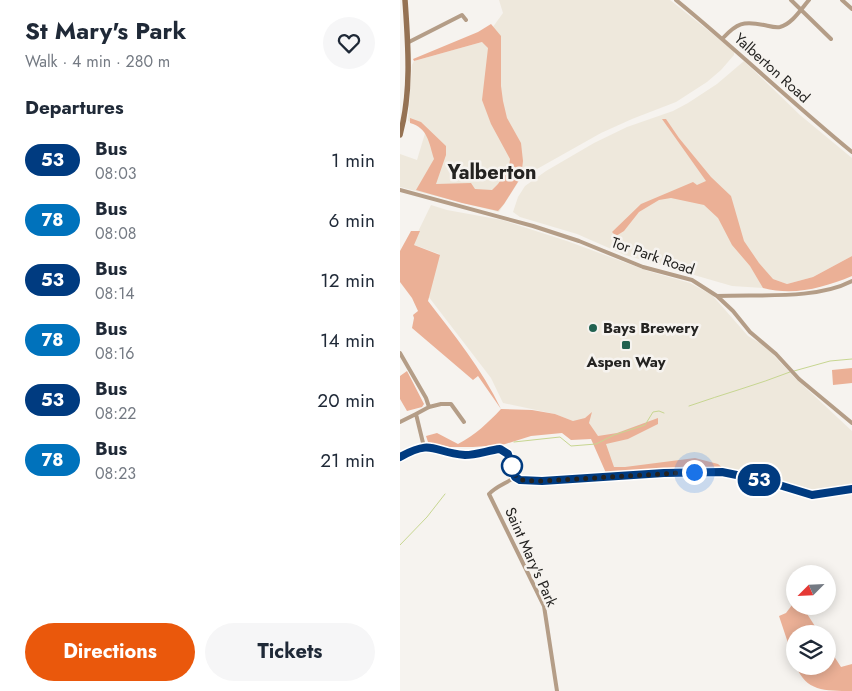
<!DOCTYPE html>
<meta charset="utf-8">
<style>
body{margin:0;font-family:Jost,sans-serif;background:#f6f6f7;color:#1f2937;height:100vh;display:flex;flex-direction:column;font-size:19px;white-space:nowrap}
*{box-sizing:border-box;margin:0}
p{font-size:16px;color:#747a83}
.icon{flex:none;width:28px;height:28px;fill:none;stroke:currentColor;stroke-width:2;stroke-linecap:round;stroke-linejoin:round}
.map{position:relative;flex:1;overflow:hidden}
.side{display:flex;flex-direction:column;background:#fff;width:400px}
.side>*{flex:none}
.badge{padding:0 10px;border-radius:16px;font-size:18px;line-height:32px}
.needle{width:32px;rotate:246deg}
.buttons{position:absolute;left:386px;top:565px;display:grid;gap:10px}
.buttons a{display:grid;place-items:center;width:50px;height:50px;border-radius:50%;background:#fff;box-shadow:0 2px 12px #0003;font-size:25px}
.you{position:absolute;width:25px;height:25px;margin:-12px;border:4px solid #fff;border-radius:50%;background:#1a73e8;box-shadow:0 0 0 8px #1a73e833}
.map>.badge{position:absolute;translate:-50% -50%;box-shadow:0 0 0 2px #fff}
h2{padding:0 25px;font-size:19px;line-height:45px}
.round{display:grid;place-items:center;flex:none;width:52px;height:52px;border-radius:26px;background:#f6f6f7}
.summary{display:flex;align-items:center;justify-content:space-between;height:85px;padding:0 25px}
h1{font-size:24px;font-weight:700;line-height:38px}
.button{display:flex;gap:10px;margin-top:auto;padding:10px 25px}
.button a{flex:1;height:58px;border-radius:30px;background:#ea580c;color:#fff;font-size:20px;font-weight:700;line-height:58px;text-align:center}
.button a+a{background:#f6f6f7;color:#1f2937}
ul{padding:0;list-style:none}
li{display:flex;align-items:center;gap:15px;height:60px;padding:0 25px}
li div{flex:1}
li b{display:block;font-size:19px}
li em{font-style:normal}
li .badge{min-width:55px;font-weight:700;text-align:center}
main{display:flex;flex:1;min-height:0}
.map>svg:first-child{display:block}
.built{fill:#eee8dc}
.green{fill:#ebb096}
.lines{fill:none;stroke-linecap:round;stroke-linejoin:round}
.stream{stroke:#c7d691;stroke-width:1}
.street{stroke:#b49d87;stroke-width:4}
.secondary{stroke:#957253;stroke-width:5.5}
.line-casing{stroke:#fff;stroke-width:11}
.line{stroke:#003b80;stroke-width:8}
.walk{stroke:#242321;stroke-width:5;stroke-dasharray:0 9}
.poi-dot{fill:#216251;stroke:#f6f3ef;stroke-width:2}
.stop-dot{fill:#fff;stroke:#003b80;stroke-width:2.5}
.labels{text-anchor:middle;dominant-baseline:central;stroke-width:5;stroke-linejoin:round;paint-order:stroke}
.street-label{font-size:15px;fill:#242321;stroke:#f6f3ef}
.poi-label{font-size:15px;font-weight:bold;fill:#242321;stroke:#f6f3ef;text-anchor:start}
.district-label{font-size:20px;font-weight:bold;fill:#242321;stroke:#f6f3ef}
</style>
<main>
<section class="side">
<div class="summary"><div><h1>St Mary's Park</h1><p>Walk · 4 min · 280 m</p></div><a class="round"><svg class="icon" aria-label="heart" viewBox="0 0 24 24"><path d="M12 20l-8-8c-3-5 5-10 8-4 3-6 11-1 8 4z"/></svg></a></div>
<h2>Departures</h2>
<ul>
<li><span class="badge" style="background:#003b80;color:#fff">53</span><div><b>Bus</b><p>08:03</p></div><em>1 min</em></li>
<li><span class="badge" style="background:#0072bc;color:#fff">78</span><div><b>Bus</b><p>08:08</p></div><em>6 min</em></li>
<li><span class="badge" style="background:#003b80;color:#fff">53</span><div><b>Bus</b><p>08:14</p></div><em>12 min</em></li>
<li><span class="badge" style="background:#0072bc;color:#fff">78</span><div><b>Bus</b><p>08:16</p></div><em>14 min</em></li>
<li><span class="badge" style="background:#003b80;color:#fff">53</span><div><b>Bus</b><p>08:22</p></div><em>20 min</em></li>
<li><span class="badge" style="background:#0072bc;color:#fff">78</span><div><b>Bus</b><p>08:23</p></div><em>21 min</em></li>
</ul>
<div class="button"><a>Directions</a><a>Tickets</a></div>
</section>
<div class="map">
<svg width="452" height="691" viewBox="0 0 452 691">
<rect width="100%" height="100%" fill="#f6f3ef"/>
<path class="built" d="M99 0H270L334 51V55L321 70 307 82 276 102 232 119 201 133 121 178 99 212 0 187V154L17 160 26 130 18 125 8 121 12 65 14 61 82 42 103 13Z
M344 61 400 115 452 158V256L413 277 387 284 373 279 363 288 332 286 225 255 177 234 120 217 113 212 118 197 125 186 146 171 194 143 227 127 273 111 288 103 317 84Z
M31 205 47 210 102 220 167 241 248 271 290 283 312 295 348 336 365 346 394 377 452 431V487L414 491 366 480 294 468 213 474 193 431 182 422 173 421 155 414 103 403 91 378 28 296 39 254 12 244Z"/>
<path class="green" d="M91 24 101 36V86L103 101 107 118 121 143 123 161 121 177 104 204 98 211 62 203 16 190 34 159C29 143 28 128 10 123V118L21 122 46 146V155L36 184 71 183 75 189 92 190 98 184 109 168 110 159 91 124 82 100 88 48 82 42 14 61 13 59 78 32Z
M262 119H266L279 138 311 177 331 196 344 241 359 263 373 279 387 284 413 277 452 256V276C423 288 394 296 363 288L350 266 332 245 318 218 304 205 271 198 259 200 239 212 224 231 216 236 212 232 241 204 293 182 297 185 306 181Z
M11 231H20L14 245 40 255 28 301C54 335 82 369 101 409L132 410 155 414 173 421 185 418 192 412 189 423 198 436 217 433 258 418V424L228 439 206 444 214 467H225L295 458 318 464 324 469 292 466 206 473 191 439 171 440 162 433 131 436 102 445 73 447H49L28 442 26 436 37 433 58 444C75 435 88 423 101 409L78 376 73 380 12 328 14 318 13 315 18 311 12 298 0 282V251Z
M452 368V383L433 385 432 370Z
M7 371 24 404 22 407 7 411 0 399V376Z
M392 605 402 606 420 634H395V664L379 616 386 613Z
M428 647 441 667 452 664V691C424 691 406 691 396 666H428Z"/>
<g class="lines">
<path class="stream" d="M394 371 430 361 452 359
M289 406C323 394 357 385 390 372
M114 442 160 437 171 446 196 444 214 435 245 425 253 412 259 411 264 413
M0 545 27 517 45 494"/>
<path class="street" d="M276 0C336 49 392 103 452 152
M391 0 431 39
M442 0 452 9
M323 38C337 23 343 21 364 25 369 26 375 28 380 27 392 24 401 9 409 0
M7 43 62 15 66 20
M0 190 133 226 179 241 243 267 292 280 317 296 333 311 350 332 376 354 399 379 452 423
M317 296C358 294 416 300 452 281
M0 353 26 398 29 407 16 414 24 447
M29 407 41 404H51L64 422
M0 422 16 414
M115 477C107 483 96 486 89 494L144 606 157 691"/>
<path class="secondary" d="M0 135C12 91 8 44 5 0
M0 457C33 438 34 453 65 455 77 455 89 450 100 449 115 456 108 475 119 479 130 484 153 480 165 480 217 477 269 469 322 472 353 474 381 490 410 495 423 497 439 491 452 489"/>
</g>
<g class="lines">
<g class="line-casing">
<path id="line" d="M0 457C34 438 33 453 65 455 77 455 89 450 100 449L108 454 113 472 115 477 120 480 142 481 264 473 322 472 366 481 412 495 452 489"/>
</g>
<use href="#line" class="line"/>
<path class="walk" d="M112 466 111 462C115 484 123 480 142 481L294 472"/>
</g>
<g class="poi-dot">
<circle cx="193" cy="328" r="5"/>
<rect x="221" y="340" width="10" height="10" rx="2.5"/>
</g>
<circle class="stop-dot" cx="112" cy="466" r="10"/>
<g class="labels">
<g class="street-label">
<text transform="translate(372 68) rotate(42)">Yalberton Road</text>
<text transform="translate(253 256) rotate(19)">Tor Park Road</text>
<text transform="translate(131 557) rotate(66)">Saint Mary's Park</text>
</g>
<g class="poi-label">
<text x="203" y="328">Bays Brewery</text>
<text x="226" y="362" text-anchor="middle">Aspen Way</text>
</g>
<g class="district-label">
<text x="92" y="172">Yalberton</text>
</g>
</g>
</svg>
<div class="buttons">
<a><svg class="needle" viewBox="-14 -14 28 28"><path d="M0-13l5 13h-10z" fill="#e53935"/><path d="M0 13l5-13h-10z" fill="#747a83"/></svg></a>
<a><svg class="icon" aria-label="layers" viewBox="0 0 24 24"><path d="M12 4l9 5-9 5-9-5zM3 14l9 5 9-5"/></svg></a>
</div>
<div class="you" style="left:294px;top:472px"></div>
<b class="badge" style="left:359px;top:480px;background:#003b80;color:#fff">53</b>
</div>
</main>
